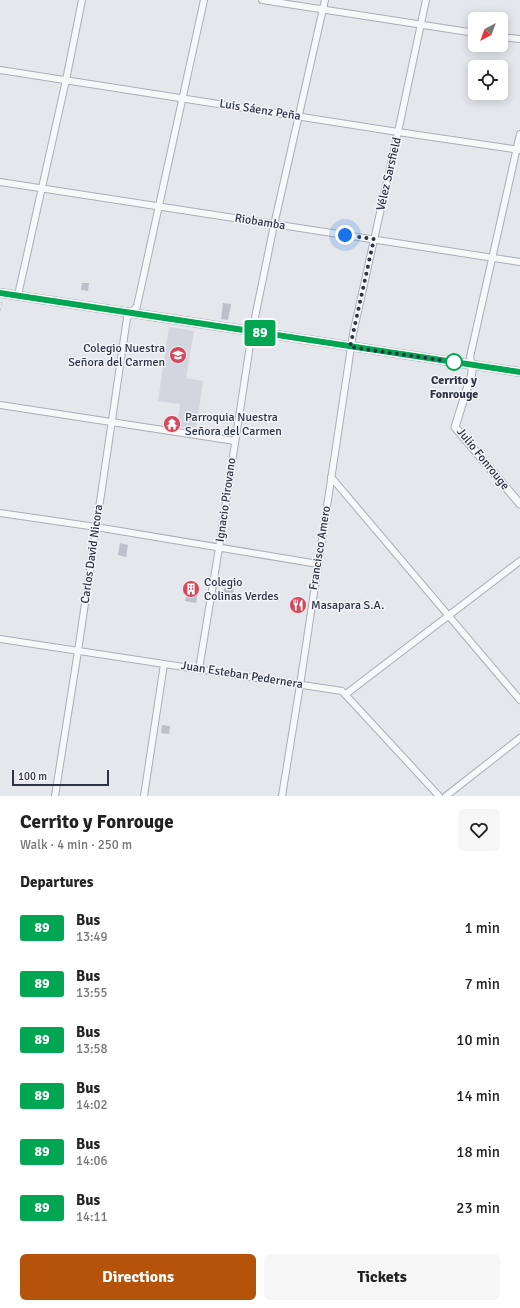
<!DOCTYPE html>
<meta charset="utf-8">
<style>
body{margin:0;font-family:Signika,sans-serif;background:#f6f6f6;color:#222;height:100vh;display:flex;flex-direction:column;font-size:15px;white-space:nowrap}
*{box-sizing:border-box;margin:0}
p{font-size:13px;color:#767676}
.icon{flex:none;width:22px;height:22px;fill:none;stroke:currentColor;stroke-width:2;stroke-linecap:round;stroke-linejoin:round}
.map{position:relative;height:796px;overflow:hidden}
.side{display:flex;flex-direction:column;background:#fff;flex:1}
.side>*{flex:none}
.badge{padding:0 8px;border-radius:3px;font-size:14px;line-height:26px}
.needle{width:26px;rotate:221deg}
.fabs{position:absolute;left:468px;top:12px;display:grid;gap:8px}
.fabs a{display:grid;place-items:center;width:40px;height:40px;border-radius:6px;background:#fff;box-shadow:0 2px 10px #0003;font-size:20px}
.scale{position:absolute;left:12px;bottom:10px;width:97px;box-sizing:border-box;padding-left:4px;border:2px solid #2b3445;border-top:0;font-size:11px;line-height:14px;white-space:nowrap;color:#2b3445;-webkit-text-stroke:3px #f4f6f9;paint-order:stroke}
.you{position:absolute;width:20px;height:20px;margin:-10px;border:3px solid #fff;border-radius:50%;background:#1a73e8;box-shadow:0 0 0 6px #1a73e833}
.map>.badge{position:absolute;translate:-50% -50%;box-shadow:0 0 0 2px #fff}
h2{padding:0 20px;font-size:15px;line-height:36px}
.round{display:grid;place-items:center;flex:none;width:42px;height:42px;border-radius:6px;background:#f6f6f6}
.headline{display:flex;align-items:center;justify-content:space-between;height:68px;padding:0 20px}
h1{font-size:19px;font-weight:800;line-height:30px}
.button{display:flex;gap:8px;margin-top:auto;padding:8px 20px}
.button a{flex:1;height:46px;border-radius:6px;background:#b45309;color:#fff;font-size:16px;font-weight:800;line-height:46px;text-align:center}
.button a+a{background:#f6f6f6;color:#222}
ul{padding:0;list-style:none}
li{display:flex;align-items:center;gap:12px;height:56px;padding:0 20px}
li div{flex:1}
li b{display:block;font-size:15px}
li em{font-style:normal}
li .badge{min-width:44px;font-weight:700;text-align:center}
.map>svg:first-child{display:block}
.built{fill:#d2d6de}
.building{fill:#bbc0ca}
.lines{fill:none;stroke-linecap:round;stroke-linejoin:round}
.minor-casing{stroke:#a9aeb7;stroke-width:8}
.tertiary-casing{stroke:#a9aeb7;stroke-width:9}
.secondary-casing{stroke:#a9aeb7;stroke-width:10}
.path{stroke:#c2c5cb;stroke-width:1;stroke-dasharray:3 3;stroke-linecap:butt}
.minor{stroke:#f7f8fa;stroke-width:6}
.tertiary{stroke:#f7f8fa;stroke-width:7}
.secondary{stroke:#fff;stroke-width:8}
.line-casing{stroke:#fff;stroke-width:9}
.line{stroke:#00a651;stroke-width:6}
.walk{stroke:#2b3445;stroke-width:4;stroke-dasharray:0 7.2}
.stop-dot{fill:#fff;stroke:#00a651;stroke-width:2}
.labels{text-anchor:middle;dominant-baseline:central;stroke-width:3;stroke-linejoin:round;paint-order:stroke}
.street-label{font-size:12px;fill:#2b3445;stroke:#f4f6f9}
.poi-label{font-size:12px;fill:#2b3445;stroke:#f4f6f9;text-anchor:start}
.stop-label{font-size:12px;font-weight:bold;fill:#2b3445;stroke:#f4f6f9}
</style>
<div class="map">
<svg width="520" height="796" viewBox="0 0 520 796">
<rect width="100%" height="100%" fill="#e4e7ec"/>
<path class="built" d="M169 327 194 331 186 378 203 381 196 429 177 426 180 404 158 401Z"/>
<path class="building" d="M82 283H89L88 291 81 290Z
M223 303 231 304 228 320 221 319Z
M120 543 128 545 126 557 118 555Z
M185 582 199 585 196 603 185 601 187 594 183 593Z
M224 588 234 589 232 598 223 597Z
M162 725 170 726 169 734 161 733Z"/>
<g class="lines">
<g class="minor-casing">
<path id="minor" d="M262 0 475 33
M501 37 520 39
M0 70 398 132 520 150
M0 182 520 262
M18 295 66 80 82 0
M472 365 470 357 520 134
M0 405 235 441
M331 477 520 700
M0 513 96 527 318 564
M0 639 342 691 439 796
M199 669 219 548 252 332 274 225 325 0
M346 694 520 561
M55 796 78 651 127 318 137 306 204 0
M144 796 164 664
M282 796 300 685 353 334 398 132 426 0
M446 796 520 738"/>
</g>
<g class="tertiary-casing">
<path id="tertiary" d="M472 365V373L455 427 520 504"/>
</g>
<g class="secondary-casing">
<path id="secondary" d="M0 293 520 372"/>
</g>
<path class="path" d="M0 311 2 302"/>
<use href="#minor" class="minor"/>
<use href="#tertiary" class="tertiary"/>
<use href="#secondary" class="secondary"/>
</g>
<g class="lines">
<g class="line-casing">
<path id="line" d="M0 293 520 372"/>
</g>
<use href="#line" class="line"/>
<path class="walk" d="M345 235 374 239 350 347 454 362"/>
</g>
<defs>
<g id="school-disc" transform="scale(0.9)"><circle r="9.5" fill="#d1495b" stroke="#f4f6f9"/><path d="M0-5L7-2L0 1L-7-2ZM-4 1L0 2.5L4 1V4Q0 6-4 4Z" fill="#fff"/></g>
<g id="temple-disc" transform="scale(0.9)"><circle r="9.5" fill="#d1495b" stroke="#f4f6f9"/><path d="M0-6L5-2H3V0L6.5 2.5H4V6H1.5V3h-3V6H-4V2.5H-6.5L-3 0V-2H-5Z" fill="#fff"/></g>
<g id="building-disc" transform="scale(0.9)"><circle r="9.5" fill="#d1495b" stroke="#f4f6f9"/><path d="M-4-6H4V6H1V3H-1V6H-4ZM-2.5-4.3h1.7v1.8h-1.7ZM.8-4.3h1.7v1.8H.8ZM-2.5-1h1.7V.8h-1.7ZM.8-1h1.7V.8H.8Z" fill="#fff"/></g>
<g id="restaurant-disc" transform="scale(0.9)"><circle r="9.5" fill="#d1495b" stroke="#f4f6f9"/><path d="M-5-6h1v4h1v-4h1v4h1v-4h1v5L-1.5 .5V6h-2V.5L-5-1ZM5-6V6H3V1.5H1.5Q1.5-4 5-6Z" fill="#fff"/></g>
</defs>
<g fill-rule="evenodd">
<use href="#school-disc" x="178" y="355"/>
<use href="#temple-disc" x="172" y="424"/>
<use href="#building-disc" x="191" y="589"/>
<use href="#restaurant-disc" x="298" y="605"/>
</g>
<circle class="stop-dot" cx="454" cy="362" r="8"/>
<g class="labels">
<g class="street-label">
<text transform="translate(260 110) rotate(9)">Luis Sáenz Peña</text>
<text transform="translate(389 174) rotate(-77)">Vélez Sarsfield</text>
<text transform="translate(260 222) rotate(9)">Riobamba</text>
<text transform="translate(483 459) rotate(51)">Julio Fonrouge</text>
<text transform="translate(226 500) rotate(-82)">Ignacio Pirovano</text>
<text transform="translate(320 548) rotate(-81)">Francisco Amero</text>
<text transform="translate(92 554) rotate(-82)">Carlos David Nicora</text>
<text transform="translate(242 675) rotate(9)">Juan Esteban Pedernera</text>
</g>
<g class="poi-label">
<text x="165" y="348" text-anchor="end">Colegio Nuestra<tspan x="165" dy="14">Señora del Carmen</tspan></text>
<text x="185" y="417">Parroquia Nuestra<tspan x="185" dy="14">Señora del Carmen</tspan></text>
<text x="204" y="582">Colegio<tspan x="204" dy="14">Colinas Verdes</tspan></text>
<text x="311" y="605">Masapara S.A.</text>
</g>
<g class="stop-label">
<text x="454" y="380">Cerrito y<tspan x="454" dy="14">Fonrouge</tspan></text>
</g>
</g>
</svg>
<div class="fabs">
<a><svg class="needle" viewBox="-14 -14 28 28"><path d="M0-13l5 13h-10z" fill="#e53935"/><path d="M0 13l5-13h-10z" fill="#767676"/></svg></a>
<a><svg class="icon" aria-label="locate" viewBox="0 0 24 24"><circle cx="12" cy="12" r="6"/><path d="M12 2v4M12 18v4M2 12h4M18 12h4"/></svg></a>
</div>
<div class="scale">100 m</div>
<div class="you" style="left:345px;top:235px"></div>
<b class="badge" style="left:260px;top:333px;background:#00a651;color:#fff">89</b>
</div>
<section class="side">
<div class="headline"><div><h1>Cerrito y Fonrouge</h1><p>Walk · 4 min · 250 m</p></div><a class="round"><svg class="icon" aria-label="heart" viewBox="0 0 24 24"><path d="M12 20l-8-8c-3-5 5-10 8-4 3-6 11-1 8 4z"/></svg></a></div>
<h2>Departures</h2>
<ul>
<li><span class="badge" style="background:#00a651;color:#fff">89</span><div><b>Bus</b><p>13:49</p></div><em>1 min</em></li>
<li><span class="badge" style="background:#00a651;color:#fff">89</span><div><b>Bus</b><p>13:55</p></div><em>7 min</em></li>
<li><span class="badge" style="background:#00a651;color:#fff">89</span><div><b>Bus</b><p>13:58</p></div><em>10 min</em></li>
<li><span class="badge" style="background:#00a651;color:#fff">89</span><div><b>Bus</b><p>14:02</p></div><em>14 min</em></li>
<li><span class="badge" style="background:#00a651;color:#fff">89</span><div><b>Bus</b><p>14:06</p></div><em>18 min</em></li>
<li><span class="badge" style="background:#00a651;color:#fff">89</span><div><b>Bus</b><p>14:11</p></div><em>23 min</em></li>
</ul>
<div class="button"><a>Directions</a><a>Tickets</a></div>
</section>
